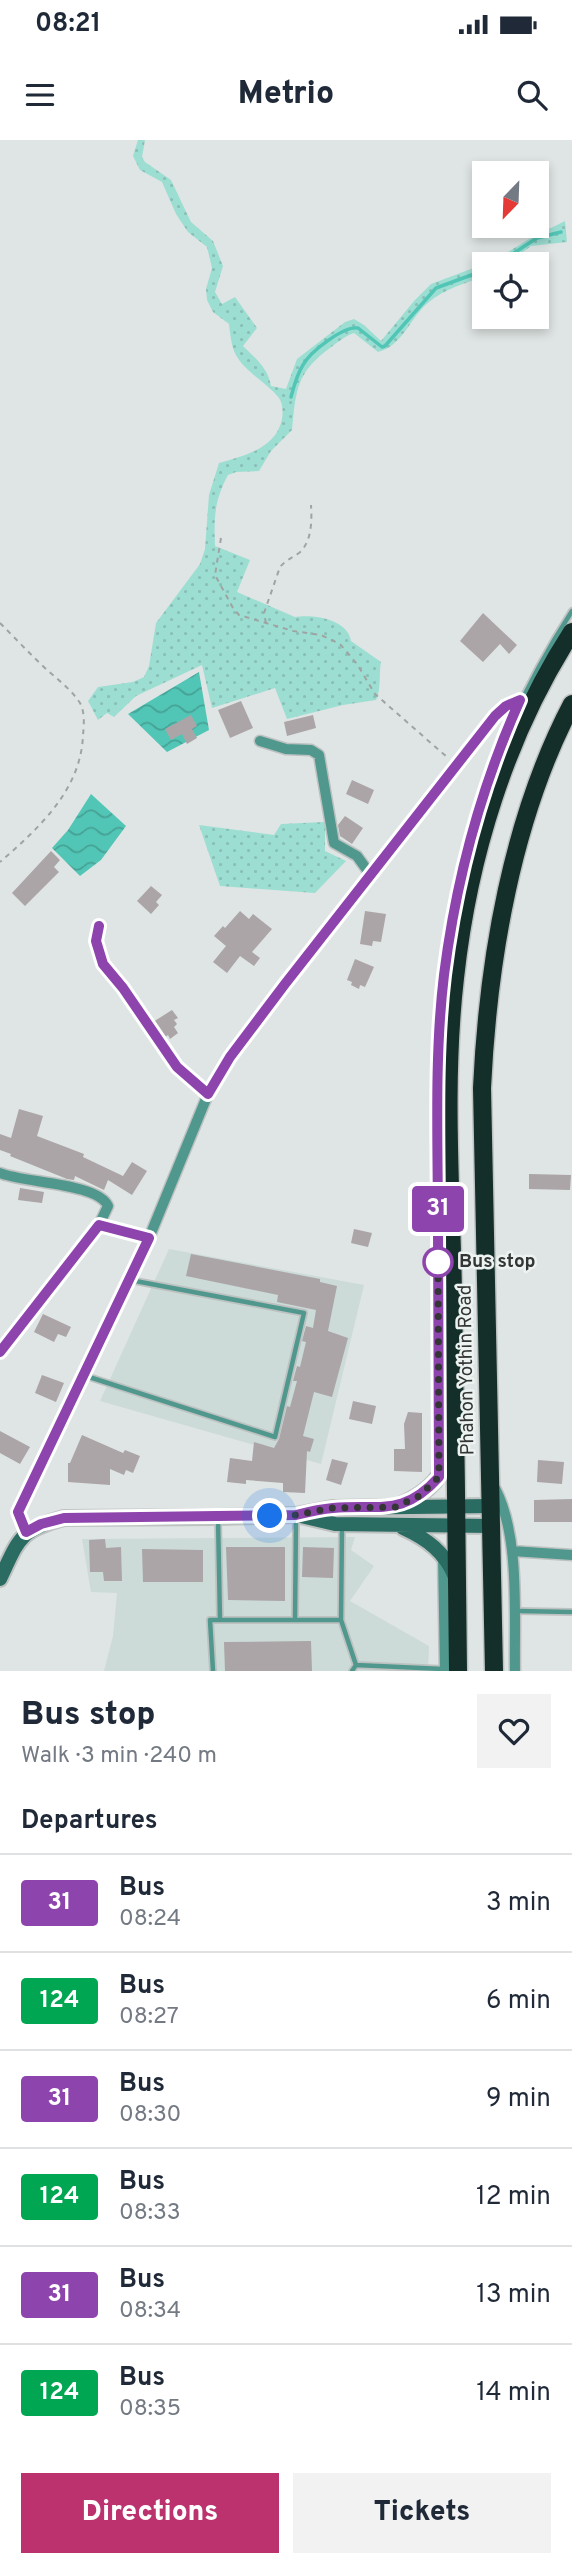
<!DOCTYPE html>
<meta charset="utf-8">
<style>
body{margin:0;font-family:Overpass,sans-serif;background:#f2f2f3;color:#1f2937;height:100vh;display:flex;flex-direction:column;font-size:26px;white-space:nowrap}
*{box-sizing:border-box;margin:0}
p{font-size:23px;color:#747a83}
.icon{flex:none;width:38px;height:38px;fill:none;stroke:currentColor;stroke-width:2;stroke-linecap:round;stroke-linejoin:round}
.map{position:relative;height:1531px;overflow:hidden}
.panel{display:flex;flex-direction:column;background:#fff;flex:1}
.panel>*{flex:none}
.badge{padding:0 14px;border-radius:5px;font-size:24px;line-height:46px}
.needle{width:46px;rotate:203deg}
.fabs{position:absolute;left:472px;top:21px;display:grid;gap:14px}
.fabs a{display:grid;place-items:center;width:77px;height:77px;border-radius:0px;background:#fff;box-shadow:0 4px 10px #0003;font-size:35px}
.you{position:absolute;width:35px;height:35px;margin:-18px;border:5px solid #fff;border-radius:50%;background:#1a73e8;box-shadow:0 0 0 10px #1a73e833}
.map>.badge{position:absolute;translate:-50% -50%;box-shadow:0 0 0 4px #fff}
h2{padding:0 21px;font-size:26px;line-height:63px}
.round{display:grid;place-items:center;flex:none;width:74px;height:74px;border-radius:0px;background:#f2f2f3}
.overview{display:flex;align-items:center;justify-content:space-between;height:119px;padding:0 21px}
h1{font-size:33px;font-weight:800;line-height:52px}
.primary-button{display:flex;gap:14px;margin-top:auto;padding:14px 21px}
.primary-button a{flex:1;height:80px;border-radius:0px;background:#bb326f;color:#fff;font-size:28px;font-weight:800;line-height:80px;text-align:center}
.primary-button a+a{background:#f2f2f3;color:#1f2937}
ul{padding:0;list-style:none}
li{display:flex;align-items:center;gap:21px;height:98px;padding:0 21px;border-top:2px solid #e0e1e3}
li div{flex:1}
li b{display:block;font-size:26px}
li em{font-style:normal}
li .badge{min-width:77px;font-weight:700;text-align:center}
.status{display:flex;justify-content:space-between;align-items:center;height:49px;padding:0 35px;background:#fff;direction:ltr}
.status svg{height:19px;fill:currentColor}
header{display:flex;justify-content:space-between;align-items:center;height:91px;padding:0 21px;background:#fff;font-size:32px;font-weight:800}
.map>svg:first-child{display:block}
.built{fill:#ccdbd8}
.green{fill:url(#green-dots)}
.water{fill:url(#water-waves)}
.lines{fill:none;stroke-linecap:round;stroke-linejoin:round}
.stream{stroke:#52c6b6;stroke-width:3.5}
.building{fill:#aba5a7}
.lane-casing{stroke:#bdc2c1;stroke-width:8}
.street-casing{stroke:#bdc2c1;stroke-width:13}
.secondary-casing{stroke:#bdc2c1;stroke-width:18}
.highway-casing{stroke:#bdc2c1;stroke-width:21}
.path{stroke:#9fa4a3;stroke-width:2;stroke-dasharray:5 5;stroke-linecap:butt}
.lane{stroke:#50988d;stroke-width:4.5}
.street{stroke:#50988d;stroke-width:10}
.secondary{stroke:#2a6b62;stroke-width:14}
.highway{stroke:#142e2a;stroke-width:18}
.line-casing{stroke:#fff;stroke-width:16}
.line{stroke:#8e44ad;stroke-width:10}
.walk{stroke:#343636;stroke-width:7;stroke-dasharray:0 12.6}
.stop-dot{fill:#fff;stroke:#8e44ad;stroke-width:3.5}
.labels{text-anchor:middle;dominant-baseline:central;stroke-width:5;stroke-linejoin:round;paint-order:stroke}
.stop-label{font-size:19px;font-weight:bold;fill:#343636;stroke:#ecf3f1;text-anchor:start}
.street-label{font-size:19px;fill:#343636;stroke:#ecf3f1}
</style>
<div class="status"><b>08:21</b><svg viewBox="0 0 49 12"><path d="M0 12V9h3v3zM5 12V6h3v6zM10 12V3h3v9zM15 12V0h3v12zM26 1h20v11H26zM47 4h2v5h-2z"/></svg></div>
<header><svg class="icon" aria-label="menu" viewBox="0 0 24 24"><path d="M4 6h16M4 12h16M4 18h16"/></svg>Metrio<svg class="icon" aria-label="search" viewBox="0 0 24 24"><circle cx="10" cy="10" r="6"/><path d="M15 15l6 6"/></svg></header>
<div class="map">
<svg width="572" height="1531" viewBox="0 0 572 1531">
<defs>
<pattern id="green-dots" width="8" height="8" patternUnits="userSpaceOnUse" patternTransform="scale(1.75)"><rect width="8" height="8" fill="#9dded3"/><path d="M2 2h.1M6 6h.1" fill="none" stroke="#88bfb6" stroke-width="1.8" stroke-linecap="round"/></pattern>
<pattern id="water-waves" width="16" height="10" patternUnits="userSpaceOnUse" patternTransform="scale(1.75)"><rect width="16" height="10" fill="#52c6b6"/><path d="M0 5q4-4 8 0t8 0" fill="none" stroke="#45a295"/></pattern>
</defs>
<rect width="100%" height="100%" fill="#dfe5e4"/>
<path class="built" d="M169 1109 364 1145 321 1324 100 1261Z
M355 1397 351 1410 374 1426 350 1461 429 1506 428 1531H104L113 1496 117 1453 91 1452 82 1399Z"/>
<path class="green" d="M138 0H145L142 17 145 22 171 40 191 82 213 101 223 126 215 152 222 164 235 157 257 188 243 206C256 219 268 228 271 246L286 249 297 219 345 182 354 179 364 185 381 201 414 161 431 144 495 120 529 99 565 81 567 102 531 106 507 124H485V136C466 143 444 149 429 162 410 177 403 206 378 212L354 193C345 196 338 202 330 208 296 233 296 250 292 290L271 311 259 331 236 332 228 335C214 361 214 378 215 406L250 420 237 452 295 477C313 474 348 479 351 501L381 522C379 532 381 553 376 560L343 565 287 579 275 548 212 568 202 525 136 556 114 577 107 573 98 580 88 561 98 547 133 542 144 537 149 526 156 483 200 424 205 409 209 355 219 323C243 316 276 309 282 279 283 272 283 264 279 258 267 242 242 231 234 211 231 203 230 192 229 184L213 172 207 160 206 149 212 128 207 107 188 92 176 74 162 42 140 30 133 16Z
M325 682V711L346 721 315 753 220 746 199 685 274 695 281 684Z"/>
<path class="water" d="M199 532 209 590 167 612 128 574Z
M91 654 126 686 101 720 80 736 52 708 68 690Z"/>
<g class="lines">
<path class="stream" d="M497 124 537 98 561 92
M291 257C294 246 297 234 303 225 310 212 343 186 358 188L382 207 385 206 436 148 485 130"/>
</g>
<path class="building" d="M483 473 517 505 509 514 500 504 483 522 460 501Z
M241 561 253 588 230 598 218 570Z
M191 575 197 586 192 589 197 598 187 604 182 594 171 600 165 589Z
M313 575 316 588 287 596 284 582Z
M352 640 374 650 368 664 346 654Z
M345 676 363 688 352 704 340 696 338 685Z
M51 711 60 720 54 727 59 732 25 766 12 753Z
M151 746 162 755 156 762 159 765 151 774 137 761Z
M240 771 249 779 253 774 272 789 252 812 260 818 254 826 240 816 227 833 213 822 226 806 214 796 223 786 225 788Z
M365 771 386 774 381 802 373 801 372 806 360 804Z
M355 819 374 827 365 847 360 845 359 849 351 845 352 842 347 840Z
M172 870 178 878 174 880 177 884 174 887 178 893 170 899 168 895 164 898 153 882Z
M19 969 43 976 37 996 84 1014 83 1017 123 1036 132 1022 147 1031 132 1055 108 1040 104 1050 75 1036 74 1040 67 1039 10 1016 11 1014 0 1010V994L11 998Z
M529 1034 571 1035 570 1050 529 1049Z
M20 1048 44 1052 42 1063 18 1060Z
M354 1089 372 1093 368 1107 351 1103Z
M191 1114 320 1139V1142L337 1146 328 1191 348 1198 332 1257 314 1252 303 1296 314 1299 310 1312 307 1311 305 1353 283 1352V1343L246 1340V1344L227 1342 230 1318 252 1321 254 1302 274 1308 279 1299 287 1266 290 1267 297 1241H293L297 1226 300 1227 306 1202 302 1201 306 1186 313 1188 316 1170 277 1162 278 1155 186 1136Z
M43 1174 71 1187 66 1197 58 1194 54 1202 34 1192Z
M42 1235 64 1243 56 1262 35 1253Z
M353 1261 376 1266 372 1284 349 1279Z
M408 1272 422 1273V1332L394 1331V1309H405L404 1284Z
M0 1291 30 1307 20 1324 0 1313Z
M82 1295 123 1313 125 1310 140 1316 133 1333 126 1330 124 1335 110 1329V1345L68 1342V1323H70Z
M332 1319 348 1323 341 1345 326 1340Z
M538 1320 564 1322 562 1344 537 1342Z
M572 1359V1382H534V1360Z
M105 1399 106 1408 121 1407 122 1441H104L103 1432H90L89 1400Z
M226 1407H285V1461L228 1460Z
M303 1407 334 1408 333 1438 302 1437Z
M142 1409 203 1410V1442H143Z
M311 1501 312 1531H225L224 1502Z"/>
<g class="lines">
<g class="lane-casing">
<path id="lane" d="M99 786 96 801 103 824 123 847 177 927 208 954
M83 1235 275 1297 304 1173 130 1140
M439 1326C438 1239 438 1153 438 1066 438 990 436 914 444 838 456 708 501 581 572 471
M218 1378 220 1480
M517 1471 572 1472
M295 1480 296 1379
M341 1480 342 1386
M356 1525 443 1529
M213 1531 210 1480H341L356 1525
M352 1531 356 1525"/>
</g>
<g class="street-casing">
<path id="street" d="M260 601 286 609 311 610 319 615 334 703 357 716 370 734
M0 1033C24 1043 98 1043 108 1066L99 1085
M0 1212 99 1085 149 1098
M492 1343C521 1390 514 1476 515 1531
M26 1392 18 1372 149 1098 208 954 230 917 285 843 495 576 506 566 536 553
M512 1411 572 1415
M443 1416 445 1531"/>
</g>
<g class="secondary-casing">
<path id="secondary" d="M400 1365C432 1351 442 1337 454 1304
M301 1376 335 1384 491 1386
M403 1388C427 1399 445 1412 455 1437
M0 1439C19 1399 19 1390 64 1378L218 1377 296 1375 332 1368 491 1366"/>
</g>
<g class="highway-casing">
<path id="highway" d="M458 1531C457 1405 455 1278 453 1152 451 1048 443 942 455 838 468 717 506 594 572 492
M494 1531 482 948C488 820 512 678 572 564"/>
</g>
<path class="path" d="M221 398 215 435 233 468 239 475 293 491 321 495 340 504 357 524 375 554 448 618
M0 483C15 498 30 514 46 529 58 540 71 549 80 563 85 572 84 585 83 595 81 650 39 688 0 722
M266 483 264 473 280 427C286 420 292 418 299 413 312 402 312 380 311 365"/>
<use href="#lane" class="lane"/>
<use href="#street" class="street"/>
<use href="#secondary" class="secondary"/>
<use href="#highway" class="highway"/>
</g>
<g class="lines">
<g class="line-casing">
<path id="line" d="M0 1212 99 1085 149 1098 18 1372 26 1392 41 1384 64 1378 296 1375C308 1372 321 1369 333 1368 380 1364 403 1377 439 1337 438 1254 438 1171 438 1089 438 1004 434 918 444 835 456 740 481 647 520 560L506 566 495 576 285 844 230 917 208 954 177 927 123 848 103 824 96 801 99 786"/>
</g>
<use href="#line" class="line"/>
<path class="walk" d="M270 1376 296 1375 332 1368 396 1367 419 1356 439 1337 438 1118V1122"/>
</g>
<circle class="stop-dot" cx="438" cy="1122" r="14"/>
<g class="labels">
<g class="stop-label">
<text x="459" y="1122">Bus stop</text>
</g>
<g class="street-label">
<text transform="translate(467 1230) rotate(-91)">Phahon Yothin Road</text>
</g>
</g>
</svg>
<div class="fabs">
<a><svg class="needle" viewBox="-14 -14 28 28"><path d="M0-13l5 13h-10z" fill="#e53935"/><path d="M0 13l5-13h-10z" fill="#747a83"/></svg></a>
<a><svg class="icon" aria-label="locate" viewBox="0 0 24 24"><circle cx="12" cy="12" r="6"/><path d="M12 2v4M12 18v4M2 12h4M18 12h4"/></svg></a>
</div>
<div class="you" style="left:270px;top:1376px"></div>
<b class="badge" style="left:438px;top:1069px;background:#8e44ad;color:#fff">31</b>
</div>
<section class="panel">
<div class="overview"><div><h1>Bus stop</h1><p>Walk · 3 min · 240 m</p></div><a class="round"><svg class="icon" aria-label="heart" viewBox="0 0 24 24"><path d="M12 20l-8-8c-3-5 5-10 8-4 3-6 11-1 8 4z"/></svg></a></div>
<h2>Departures</h2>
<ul>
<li><span class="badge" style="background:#8e44ad;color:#fff">31</span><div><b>Bus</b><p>08:24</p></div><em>3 min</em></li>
<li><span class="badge" style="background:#00a651;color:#fff">124</span><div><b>Bus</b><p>08:27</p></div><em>6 min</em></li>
<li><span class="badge" style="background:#8e44ad;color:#fff">31</span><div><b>Bus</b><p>08:30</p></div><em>9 min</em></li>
<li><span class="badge" style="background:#00a651;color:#fff">124</span><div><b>Bus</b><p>08:33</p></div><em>12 min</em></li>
<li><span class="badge" style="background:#8e44ad;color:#fff">31</span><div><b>Bus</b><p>08:34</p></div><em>13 min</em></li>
<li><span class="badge" style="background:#00a651;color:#fff">124</span><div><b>Bus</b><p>08:35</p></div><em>14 min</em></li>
</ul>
<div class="primary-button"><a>Directions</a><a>Tickets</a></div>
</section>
